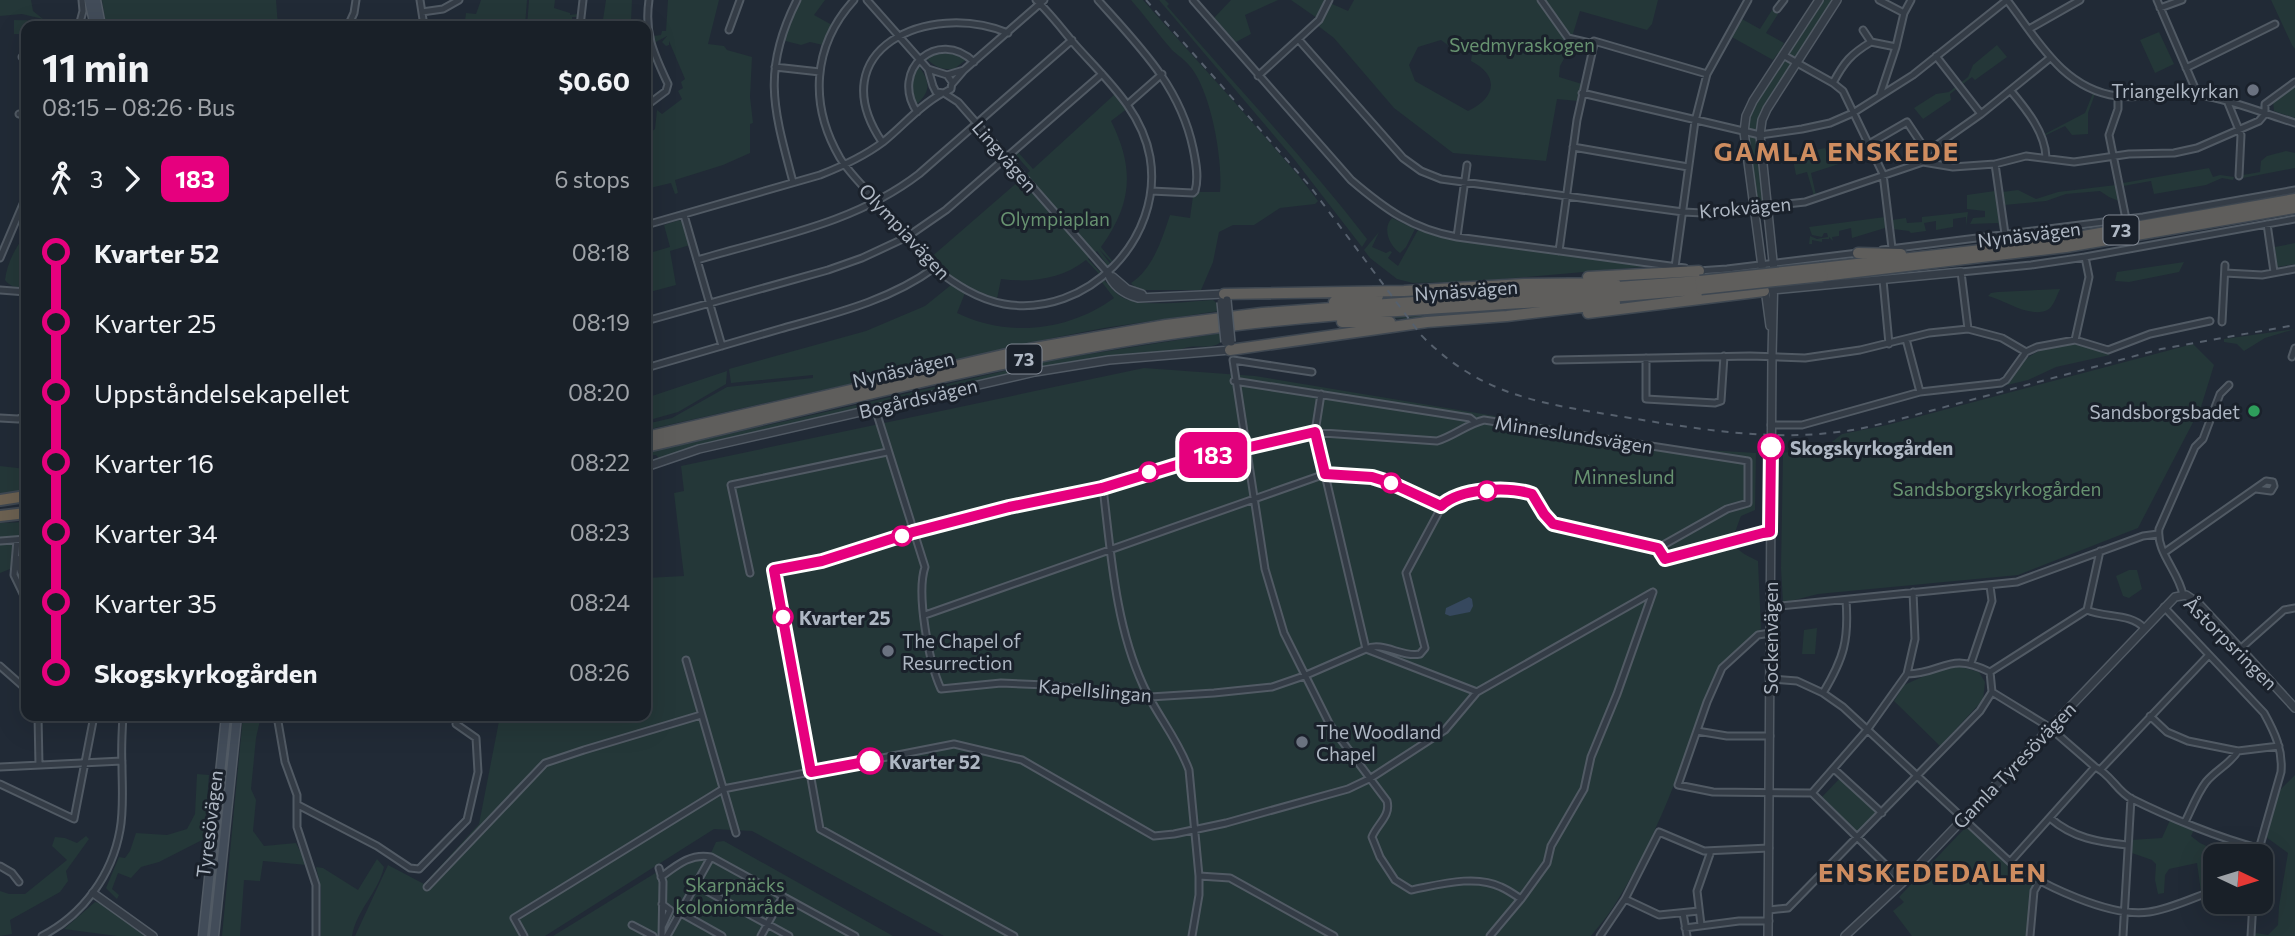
<!DOCTYPE html>
<meta charset="utf-8">
<style>
body{margin:0;font-family:Commissioner,sans-serif;background:#222830;color:#f1f3f6;height:100vh;display:flex;flex-direction:column;font-size:26px;white-space:nowrap}
*{box-sizing:border-box;margin:0}
p{font-size:23px;color:#9fa3a8}
.icon{flex:none;width:38px;height:38px;fill:none;stroke:currentColor;stroke-width:2;stroke-linecap:round;stroke-linejoin:round}
.map{position:relative;flex:1;overflow:hidden}
.panel{position:absolute;left:21px;top:21px;width:630px;height:700px;display:flex;flex-direction:column;background:#192028;border-radius:14px;box-shadow:0 7px 28px #0002,0 0 0 2px #373e45}
.panel>*{flex:none}
.badge{padding:0 14px;border-radius:10px;font-size:24px;line-height:46px}
.needle{width:46px;rotate:94deg}
.tools{position:absolute;left:2203px;top:844px;display:grid;gap:14px}
.tools a{display:grid;place-items:center;width:70px;height:70px;border-radius:14px;background:#192028;box-shadow:0 7px 28px #0002,0 0 0 2px #373e45;font-size:35px}
.map>.badge{position:absolute;translate:-50% -50%;box-shadow:0 0 0 4px #fff}
.legs{display:flex;align-items:center;gap:10px;height:77px;padding:0 21px;font-size:23px}
.legs p{margin-inline-start:auto}
.summary{display:flex;align-items:center;justify-content:space-between;height:119px;padding:0 21px}
h1{font-size:38px;font-weight:700;line-height:52px}
ul{padding:0 21px;list-style:none}
li{display:flex;align-items:center;gap:24px;height:70px;font-size:26px}
li i{display:grid;place-items:center;width:10px;height:100%;margin:0 9px;background:currentColor}
li i::after{content:'';width:18px;height:18px;margin:-9px;border:5px solid;border-radius:50%;background:#192028}
li p{margin-inline-start:auto}
li:first-child i{background:linear-gradient(#0000 50%,currentColor 0)}
li:last-child i{background:linear-gradient(currentColor 50%,#0000 0)}
.map>svg:first-child{display:block}
.green{fill:#243738;fill-rule:evenodd}
.water{fill:#36485e}
.lines{fill:none;stroke-linecap:round;stroke-linejoin:round}
.minor-casing{stroke:#515a64;stroke-width:9}
.tertiary-casing{stroke:#515a64;stroke-width:10}
.secondary-casing{stroke:#515a64;stroke-width:11}
.trunk-casing{stroke:#3e4751;stroke-width:13}
.motorway-casing{stroke:#3e4751;stroke-width:14}
.minor{stroke:#343c46;stroke-width:5}
.tertiary{stroke:#343c46;stroke-width:7}
.secondary{stroke:#424c59;stroke-width:8}
.trunk{stroke:#5f5e5c;stroke-width:10}
.motorway{stroke:#6c6151;stroke-width:10}
.rail{stroke:#56606d;stroke-width:2;stroke-dasharray:7 7;stroke-linecap:butt}
.tertiary-bridge-casing{stroke:#515a64;stroke-width:10;stroke-linecap:butt}
.trunk-bridge-casing{stroke:#3e4751;stroke-width:13;stroke-linecap:butt}
.tertiary-bridge{stroke:#343c46;stroke-width:7}
.trunk-bridge{stroke:#5f5e5c;stroke-width:10}
.line-1-casing{stroke:#fff;stroke-width:16}
.line-1{stroke:#e6007e;stroke-width:10}
.worship-dot{fill:#6b7280;stroke:#1a212b;stroke-width:2.5}
.leisure-dot{fill:#2e9e5b;stroke:#1a212b;stroke-width:2.5}
.stop-1-dot{fill:#fff;stroke:#e6007e;stroke-width:3.5}
.labels{text-anchor:middle;dominant-baseline:central;stroke-width:6;stroke-linejoin:round;paint-order:stroke}
.shield{fill:#1a212b;stroke:#828a95;stroke-width:2}
.shield-label{font-size:18px;font-weight:bold;fill:#aeb7c3}
.park-label{font-size:19px;fill:#679270;stroke:#1a212b}
.poi-label{font-size:19px;fill:#aeb7c3;stroke:#1a212b;text-anchor:end}
.street-label{font-size:19px;fill:#aeb7c3;stroke:#1a212b}
.stop-label{font-size:19px;font-weight:bold;fill:#aeb7c3;stroke:#1a212b;text-anchor:start}
.district-label{font-size:26px;font-weight:bold;letter-spacing:2px;fill:#ce8c5f;stroke:#1a212b}
</style>
<div class="map">
<svg width="2295" height="936" viewBox="0 0 2295 936">
<rect width="100%" height="100%" fill="#212a36"/>
<path class="green" d="M0 0H31L33 11 43 19 22 14 0 16Z
M102 0H276L278 26H106Z
M481 0H527L525 26H461L465 21 466 13 476 14Z
M529 0H555L554 8 570 13V15L578 14V17H572V20H578L577 24 527 26Z
M606 0H632L631 22 634 23V26H602Z
M668 0H719L708 44 724 46 727 50 752 57 750 97 753 123 750 124V153L723 165 675 180 678 193 675 194 671 183 646 189V136L655 129 657 110 662 114 682 99 678 91 683 88 681 82 685 79 669 41V45L666 46 662 42 667 36 654 43 653 36 661 35 662 31H666Z
M801 0H825L814 15 832 25 823 45 810 42 801 45 782 40Z
M1131 0H1143L1237 105 1299 176 1318 201 1315 204 1280 208 1254 225H1233L1219 232 1213 262 1201 290H1138L1131 283C1153 269 1162 239 1170 215L1190 218 1193 196 1198 192H1220C1223 160 1211 88 1188 64 1184 59 1177 55 1172 50 1158 34 1145 16 1131 0Z
M1159 0H1165L1169 4 1167 6C1234 84 1305 158 1367 239L1362 247 1294 159Z
M1231 0H1278L1245 15 1251 34 1236 42 1214 18Z
M1291 0H1323L1326 2 1317 18Z
M1354 0H1658L1652 24 1647 30 1580 11 1567 53 1560 66 1559 77 1582 84 1578 101 1557 99 1546 161 1453 153 1394 108 1334 38 1317 25 1330 3 1348 11ZM1441 40 1449 46 1454 44 1472 54 1471 61C1500 76 1496 98 1468 111L1415 81 1409 65 1418 47Z
M1822 0H1834L1796 59 1787 53Z
M2271 0H2295V49L2292 45Z
M1772 10 1778 14 1766 33 1784 43 1780 51 1783 47 1784 48 1780 55 1778 53 1773 60 1730 36 1740 18 1760 29Z
M14 20 55 21V23L61 24V26H26V34H14Z
M2159 32 2174 64 2155 73 2140 40Z
M1997 45 2007 57 1975 80 1972 77 1950 94 1951 100 1923 119 1914 108 1936 94 1949 92 1968 77 1973 65Z
M938 52 959 55 967 59 954 69C941 70 935 67 926 58Z
M1783 59 1792 64 1758 130 1747 129 1750 113Z
M918 65C930 82 932 90 916 105 910 90 911 81 918 65Z
M2295 85V118L2274 111 2273 101Z
M2093 93 2095 94 2088 113V134L2072 135 2065 126 2044 136 2043 135 2085 113Z
M1115 94 1128 108 1111 121C1135 169 1132 204 1101 247L1114 263 1113 264 1099 249 1112 266 1109 268 1097 251 1088 259 1102 274 1100 275 1086 260C1062 279 1031 283 1001 279L997 299 961 284 929 259 1019 181 1004 163 1020 179 1030 171 1014 153 1017 151 1033 169Z
M1749 135 1758 136 1764 202 1756 203Z
M1825 148 1832 164 1868 151 1870 154 1811 173 1816 195 1814 196 1807 172 1796 175 1792 155Z
M2286 151 2295 153V168L2243 178V175L2260 172 2261 161 2267 156Z
M2209 168 2213 177 2220 175 2234 177 2233 180 2222 178 2206 185 2154 194 2151 181 2123 186V183Z
M2116 185 2119 201 2109 197 2100 191 2066 194 2046 201 2004 205 1998 207 2000 230 1998 223 1970 224 1973 218 1985 217V211L1967 209V195L1995 191 2002 192 2018 190 2036 199 2058 192Z
M1968 212 1966 226V217L1953 219V227L1936 230V221L1924 223 1926 231 1911 233 1909 231 1893 229 1892 220 1906 218 1907 223 1922 222V217Z
M1885 217V228L1852 238 1851 228 1839 231V236L1832 237 1833 241 1829 237V239H1822V242L1812 240V244H1809L1810 236 1817 239 1828 237 1827 233H1824L1822 237 1812 235 1809 227Z
M1392 218 1415 229 1406 247 1400 253C1389 245 1382 228 1392 218Z
M679 220 683 222 690 245 670 251 676 285 646 293V254L670 247 664 225Z
M1418 230 1439 237 1652 266 1468 282 1413 283 1397 279 1370 258 1364 250 1379 232 1372 247 1386 253 1390 251 1392 252 1388 258 1398 266Z
M26 235V287C17 287 11 288 5 280 7 264 15 247 26 235Z
M2295 243V264L2277 267 2275 247Z
M2184 262 2179 272 2129 282 2115 281 2117 272Z
M1104 280C1109 285 1114 292 1120 296 1139 309 1189 301 1213 300L1219 305V311L1104 328 1053 338 646 430V424L672 418 727 387 813 378V375L731 383 729 369 866 331 925 306 951 285 965 293 957 313C1008 338 1069 331 1114 298L1101 281Z
M2060 289C2057 295 2054 305 2049 309 2032 320 2005 300 1988 296L1991 293 1998 292Z
M1585 303 1437 319 1376 318Z
M2295 329 2265 338 2244 351 2237 344 2224 342V339Z
M1221 333V342C1210 351 1194 343 1182 349L1105 357 1046 367 717 442 660 459 656 455 646 456V453L1052 360Z
M2075 343 2091 346 2110 355 2056 367 2028 380 2007 385C2023 352 2041 348 2075 343Z
M2193 344 2214 365 2201 407 2138 528 2018 575 1818 594 1783 603 1781 568 1783 453 1828 445 1842 434 1887 425Z
M1144 368 1255 376 1691 449 1756 453 1755 510 1741 516C1730 544 1730 548 1758 561L1761 629 1724 661 1716 673C1687 750 1661 831 1617 901 1610 913 1600 925 1591 936H944L752 831 714 829 545 936H355L388 865 424 884 479 824 500 716H646V578L684 576 674 493 684 491 681 466Z
M727 371 726 384 678 412 646 421V398Z
M0 466 26 469V493L0 496Z
M26 522V535L0 538V523Z
M13 543 10 569 0 573V544Z
M2129 570H2137L2142 589 2129 598 2123 596 2116 576Z
M1817 628 1815 654H1802L1804 630Z
M1951 664 1979 672 1985 682 1983 700 1940 746 1894 701 1904 685Z
M243 716H261L256 738 251 789 256 800 253 831 264 846 296 843 307 865 263 861 260 881 244 880 240 936H222Z
M197 774 209 775 204 839 159 862 141 867 131 878 118 873 112 889 119 895 117 899 106 888 119 857 125 858 130 851 136 833 167 835 187 829 195 814Z
M2295 775V936H2253L2256 933 2268 935 2278 925 2279 906 2288 853 2266 837 2280 790Z
M1841 777 1878 812 1858 833 1822 797Z
M2171 818 2195 828 2191 836 2200 843 2224 854 2223 856H2216L2215 868 2213 872 2214 887 2201 892 2197 863 2169 869 2165 875 2164 893 2158 894 2155 880 2156 864 2152 860 2129 852 2130 840 2162 838Z
M1966 827 1972 828 2015 869 2035 881 2029 906 2027 936H1912L1893 911 1904 902 1899 897Z
M86 836 89 839 66 871 68 881 60 892 10 920 12 934 0 936V891L9 894H25L67 860 52 846 55 837 65 838 77 843Z
M724 841 893 936H553L657 872 658 878H666L691 861 703 858 711 853 716 842Z
M377 859 384 867C378 893 357 909 352 936H321V888L316 867 323 868 358 890Z
M95 902 100 903 145 936H117L64 929Z"/>
<path class="water" d="M1469 597 1472 599 1473 606 1470 612 1450 616 1445 614 1446 608Z"/>
<g class="lines">
<g class="minor-casing">
<path id="minor" d="M420 0 424 26
M854 0C812 46 809 105 840 158 848 171 860 183 871 195 891 220 913 244 934 268 955 284 977 299 1004 304 1087 318 1164 239 1150 157 1142 112 1108 81 1078 48 1064 32 1051 14 1036 0
M867 0 928 69 933 86 936 92 944 93 951 89 952 82 947 75
M1098 0C1139 46 1180 86 1193 148 1196 162 1199 178 1195 191L1193 193 1151 191
M1193 0 1351 180C1385 209 1412 229 1457 237L1685 268
M1541 0 1568 38 1594 44V41L1707 74
M1879 0 1904 13
M2007 0C2037 39 2063 89 2117 96 2143 99 2171 92 2197 95 2226 98 2266 114 2295 123
M2157 0 2198 95
M2160 8 2182 0
M1777 9 1784 0
M422 12 443 9 459 0
M79 26 83 11 82 0
M348 26 354 13 356 0
M580 26 583 0
M2029 29 2080 0
M729 30 740 0
M1863 30 1871 42
M1299 40 1403 158 1421 171 1441 179 1683 212 1703 213 1805 202 1923 162 1953 167 1995 164 2026 156 2074 162 2129 154 2174 153 2197 148 2259 121 2265 114V104L2295 82
M1783 55 1833 83 1843 91 1883 174 1892 248
M1936 56 1981 114
M22 57H26
M775 67 820 72
M2186 68 2275 24
M928 69 947 75 964 70
M1258 76 1319 20 1329 0
M1833 83C1844 62 1851 54 1871 42L1896 47
M952 84 964 70 1044 0
M2011 91C2026 109 2045 132 2046 157
M944 93 958 102 1108 273
M1582 93 1760 135 1802 129 1830 123 1853 113 1913 75 2007 0
M1880 95 1896 47 1904 13 1911 0
M2118 96V109L2109 135 2126 219
M2228 103 2241 135 2239 176
M1128 104 1162 74
M646 106 666 91 668 84C654 54 644 34 649 0
M917 112C889 70 938 27 974 62
M19 114 26 115
M882 142C820 50 928 0 1008 33
M1869 144 1907 122 1927 152
M1573 147 1688 167
M1923 162 1927 152 1981 114 2050 58
M1995 164 2005 234
M793 182C774 110 761 71 797 0
M684 215 722 346
M2267 224 2274 272
M646 225 820 175C843 166 863 157 883 142 903 126 919 106 941 94
M1457 237 1467 165
M1882 250 2143 217 2295 190
M1559 251 1577 120 1594 44
M0 258 26 197
M697 260C774 237 854 224 919 174L1072 40
M1675 267 1695 121 1707 74 1748 0
M1698 271 1727 269 1858 253
M2225 273 2262 275 2295 269
M1883 280 1889 344
M0 290 26 292
M646 321 828 270 862 258 907 237 946 210 1102 74
M2222 322 2225 265
M1968 329 1961 272 2031 265 2085 257 2295 219
M1906 339 1920 392
M2075 340 2089 277 2085 257
M2292 357 2295 348
M1646 358V399L1715 403 1721 401 1724 356
M1233 360 1265 569 1284 633 1330 725 1387 801C1391 816 1377 824 1372 837L1380 857 1395 880 1411 890C1438 885 1475 874 1501 887 1508 890 1515 895 1521 899
M1233 360 1312 372
M1556 360 1750 356 1805 358 1860 350 1929 333 1968 329 2002 338 2026 352
M646 368C691 355 735 342 780 329 833 314 889 301 934 268
M1234 381 1439 413 1470 418 1475 422
M1321 394 1315 432 1366 649C1383 641 1402 658 1420 654L1425 648 1406 573 1442 506C1460 488 1508 486 1532 494L1544 514 1553 524 1658 548 1665 559 1763 533 1770 532
M875 408 925 567C916 594 929 663 941 689L1001 683 1046 685 1150 697 1214 693 1272 687 1304 676 1366 649 1477 692 1653 592
M0 418 18 419 26 416
M1771 425H1802L1920 392 2001 383 2006 380 2026 352 2037 347 2075 340 2108 350 2150 334 2210 321
M1103 488C1111 553 1115 624 1143 685 1156 714 1178 739 1189 770L1199 876V895L1192 936
M17 540 14 575 26 600
M0 541 26 539
M2165 552 2266 481 2273 482 2274 486 2271 491 2256 489
M17 558 20 571 26 583
M750 573 731 485 887 452
M2183 595C2179 572 2156 552 2159 529L2195 447 2203 439 2220 394 2229 385
M1770 607 2017 582 2143 536 2158 534
M2164 607 2264 713C2275 733 2283 750 2281 772L2257 856
M2087 610C2105 618 2131 613 2144 628
M925 615 1325 474 1372 477 1391 483 1442 506
M1770 633 1758 635 1722 668 1707 702 1678 785 1713 792 1812 793 1903 882
M2240 649 2284 610 2295 608
M686 660 736 833
M1971 663 1992 601 1990 586
M0 666 26 689
M1907 674C1945 673 1948 651 1990 672
M1770 679 1797 681 1823 693 1843 707 2010 862C2041 885 2111 918 2149 912 2171 909 2194 897 2216 890
M1992 692 2049 727 2095 767C2111 774 2117 792 2132 799 2168 817 2219 838 2258 848
M1823 693C1844 658 1849 640 1846 600
M38 716 39 765
M277 716 285 762 297 795V827L316 885V936
M2150 716 2167 732 2188 741 2238 751 2279 746
M1697 731 1727 736H1770
M0 767 122 761
M1834 769 1882 813
M2100 770 2208 656
M0 784 74 819 94 716
M1812 793 1867 730 1907 674 1915 639 1913 592
M298 805 377 846 410 868 419 869 467 820 478 772 476 738 456 724
M2050 818C2073 838 2098 842 2127 845
M2185 822C2192 808 2197 794 2206 782 2216 770 2230 764 2238 751
M2010 862 2095 767
M0 866 12 873 19 882
M659 868 663 882 662 936
M1199 876 1230 878 1334 936
M661 877C677 865 691 853 711 857
M696 885 789 936
M427 887 545 763 584 750 701 715
M1625 899 1659 915 1699 911
M662 904 670 910 663 925
M1769 910 1788 908 1980 711 1992 692 1990 672 2087 610 2100 551
M681 913 722 936
M1683 913 1687 936
M632 925 653 936
M1701 925 1697 891 1711 851
M1685 928 1739 921H1769
M42 936C83 915 112 875 120 830 124 809 122 786 122 765 121 748 122 732 123 716
M524 936 514 918 723 789 954 744 1022 760 1154 836 1174 834 1226 823 1348 789 1371 778 1445 730 1477 692
M667 936 711 857 855 936
M761 936 783 896
M1014 936 820 829 774 570 822 561 913 532 1009 507 1103 488 1190 461 1309 432 1437 441C1454 436 1467 424 1484 420L1748 461V503L1727 509 1658 548
M1490 936 1521 899 1547 863 1551 846 1584 789 1591 757 1617 694 1653 592
M1600 936 1625 899 1659 832 1704 851 1769 848
M2030 936 2034 891 2040 880
M2123 936 2131 798
M2251 936 2253 901"/>
</g>
<g class="tertiary-casing">
<path id="tertiary" d="M1108 273C1113 287 1124 294 1138 298L1224 294
M1113 277 1127 289 1142 294
M1772 290 1961 272
M1770 326 1744 132 1746 116 1753 101 1819 0
M646 467 699 449 1035 372 1109 360 1230 350
M93 893 153 936
M1768 936 1772 356 1774 271 1760 135 1762 120 1767 109 1837 0
M1845 936 1903 882 2175 597 2186 595 2198 603 2295 708"/>
</g>
<g class="secondary-casing">
<path id="secondary" d="M89 0 95 26
M96 0 101 26
M203 936 226 716
M214 936 237 716"/>
</g>
<g class="trunk-casing">
<path id="trunk" d="M1858 253 1901 254
M1821 268 2043 243 2295 199
M1823 276 2066 247 2295 208
M1588 277 1699 271
M1224 294 1404 291 1524 284 1615 283
M1334 302 1378 296
M1588 313 1764 291
M1342 322H1390
M1230 350 1427 322 1507 316 1615 303
M646 437 1029 349 1166 325 1262 313 1700 281
M646 447C827 405 1008 356 1192 331 1361 307 1532 307 1701 289"/>
</g>
<g class="motorway-casing">
<path id="motorway" d="M0 500 26 496
M0 516 26 513"/>
</g>
<use href="#minor" class="minor"/>
<use href="#tertiary" class="tertiary"/>
<use href="#secondary" class="secondary"/>
<use href="#trunk" class="trunk"/>
<use href="#motorway" class="motorway"/>
<path class="rail" d="M1146 0 1309 185 1421 335C1484 399 1547 404 1630 418 1699 429 1768 441 1838 432 1859 430 1880 424 1900 419L2161 349 2295 325"/>
<g class="tertiary-bridge-casing">
<path id="tertiary-bridge" d="M1227 300 1231 342
M1221 302 1225 342"/>
</g>
<g class="trunk-bridge-casing">
<path id="trunk-bridge" d="M1700 281 1821 268
M1701 289 1823 276"/>
</g>
<use href="#tertiary-bridge" class="tertiary-bridge"/>
<use href="#trunk-bridge" class="trunk-bridge"/>
</g>
<g class="lines">
<g class="line-1-casing">
<path id="line-1" d="M870 761 811 772 774 570 822 561 913 532 1009 507 1102 488 1190 461 1315 432 1325 474 1372 477 1391 483 1441 506C1460 488 1508 486 1532 494L1544 514 1553 524 1658 548 1665 559 1763 533 1770 532 1771 447"/>
</g>
<use href="#line-1" class="line-1"/>
</g>
<g class="worship-dot">
<circle cx="2253" cy="90" r="7"/>
<circle cx="888" cy="651" r="7"/>
<circle cx="1302" cy="742" r="7"/>
</g>
<circle class="leisure-dot" cx="2254" cy="411" r="7"/>
<g class="stop-1-dot">
<circle cx="1771" cy="447" r="12"/>
<circle cx="1149" cy="472" r="9"/>
<circle cx="1391" cy="483" r="9"/>
<circle cx="1487" cy="491" r="9"/>
<circle cx="902" cy="536" r="9"/>
<circle cx="783" cy="617" r="9"/>
<circle cx="870" cy="761" r="12"/>
</g>
<g class="labels">
<g class="shield">
<rect x="2103.5" y="215.5" width="35" height="29" rx="5"/>
<rect x="1006.5" y="344.5" width="35" height="29" rx="5"/>
</g>
<g class="shield-label">
<text x="2121" y="230">73</text>
<text x="1024" y="359">73</text>
</g>
<g class="park-label">
<text x="1522" y="44">Svedmyraskogen</text>
<text x="1055" y="218">Olympiaplan</text>
<text x="1624" y="476">Minneslund</text>
<text x="1997" y="488">Sandsborgskyrkogården</text>
<text x="735" y="884">Skarpnäcks<tspan x="735" dy="22">koloniområde</tspan></text>
</g>
<g class="poi-label">
<text x="2239" y="90">Triangelkyrkan</text>
<text x="2240" y="411">Sandsborgsbadet</text>
<text x="902" y="640" text-anchor="start">The Chapel of<tspan x="902" dy="22">Resurrection</tspan></text>
<text x="1316" y="731" text-anchor="start">The Woodland<tspan x="1316" dy="22">Chapel</tspan></text>
</g>
<g class="street-label">
<text transform="translate(1005 156) rotate(49)">Lingvägen</text>
<text transform="translate(1745 207) rotate(-5)">Krokvägen</text>
<text transform="translate(905 231) rotate(47)">Olympiavägen</text>
<text transform="translate(2029 234) rotate(-7)">Nynäsvägen</text>
<text transform="translate(1466 290) rotate(-4)">Nynäsvägen</text>
<text transform="translate(903 369) rotate(-13)">Nynäsvägen</text>
<text transform="translate(918 398) rotate(-13)">Bogårdsvägen</text>
<text transform="translate(1574 434) rotate(9)">Minneslundsvägen</text>
<text transform="translate(1770 638) rotate(-90)">Sockenvägen</text>
<text transform="translate(2231 643) rotate(45)">Åstorpsringen</text>
<text transform="translate(1095 690) rotate(5)">Kapellslingan</text>
<text transform="translate(2014 765) rotate(-46)">Gamla Tyresövägen</text>
<text transform="translate(209 824) rotate(-83)">Tyresövägen</text>
</g>
<g class="stop-label">
<text x="1790" y="447">Skogskyrkogården</text>
<text x="799" y="617">Kvarter 25</text>
<text x="889" y="761">Kvarter 52</text>
</g>
<g class="district-label">
<text x="1837" y="150">GAMLA ENSKEDE</text>
<text x="1933" y="871">ENSKEDEDALEN</text>
</g>
</g>
</svg>
<div class="tools">
<a><svg class="needle" viewBox="-14 -14 28 28"><path d="M0-13l5 13h-10z" fill="#e53935"/><path d="M0 13l5-13h-10z" fill="#9fa3a8"/></svg></a>
</div>
<b class="badge" style="left:1213px;top:455px;background:#e6007e;color:#fff">183</b>
<section class="panel">
<div class="summary"><div><h1>11 min</h1><p>08:15 – 08:26 · Bus</p></div><b>$0.60</b></div>
<div class="legs"><svg class="icon" aria-label="walk" viewBox="0 0 24 24"><circle cx="13" cy="4" r="2"/><path d="M13 8l-2 6 4 7M11 14l-3 7M7 12l3-4h3l4 4"/></svg>3<svg class="icon" aria-label="forward" viewBox="0 0 24 24"><path d="M9 5l7 7-7 7"/></svg><b class="badge" style="background:#e6007e;color:#fff">183</b><p>6 stops</p></div>
<ul>
<li><i style="color:#e6007e"></i><b>Kvarter 52</b><p>08:18</p></li>
<li><i style="color:#e6007e"></i><span>Kvarter 25</span><p>08:19</p></li>
<li><i style="color:#e6007e"></i><span>Uppståndelsekapellet</span><p>08:20</p></li>
<li><i style="color:#e6007e"></i><span>Kvarter 16</span><p>08:22</p></li>
<li><i style="color:#e6007e"></i><span>Kvarter 34</span><p>08:23</p></li>
<li><i style="color:#e6007e"></i><span>Kvarter 35</span><p>08:24</p></li>
<li><i style="color:#e6007e"></i><b>Skogskyrkogården</b><p>08:26</p></li>
</ul>
</section>
</div>
